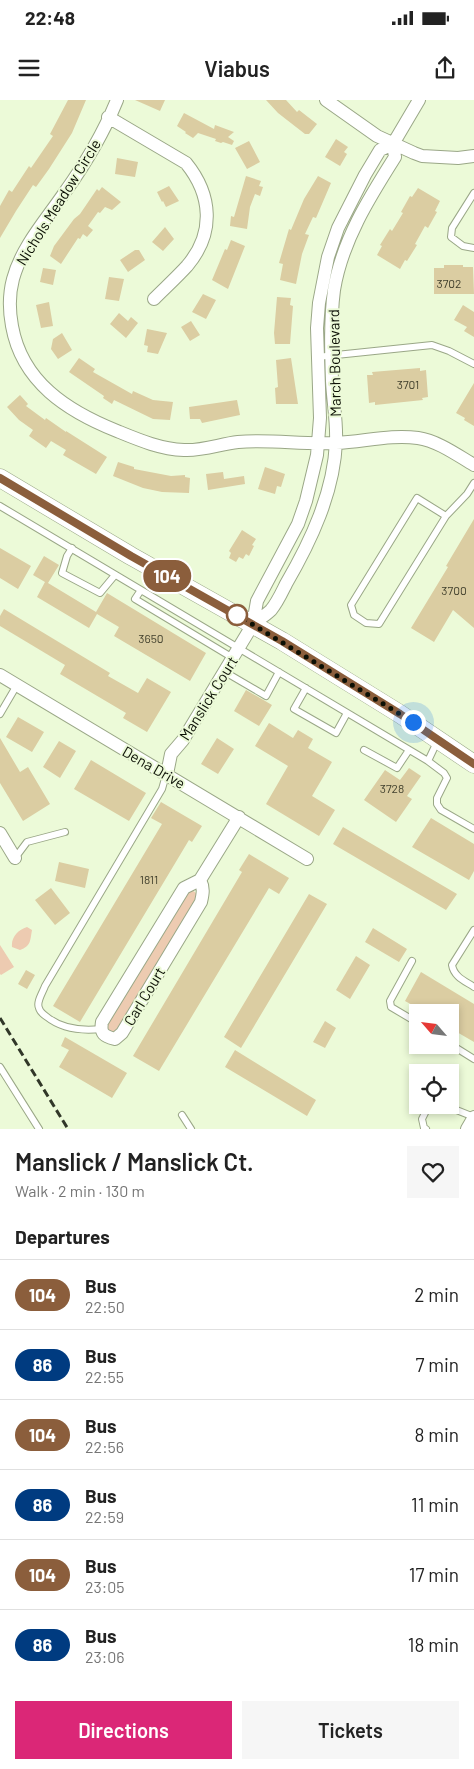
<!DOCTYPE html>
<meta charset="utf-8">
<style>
body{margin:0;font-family:Barlow,sans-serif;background:#f6f6f6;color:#222;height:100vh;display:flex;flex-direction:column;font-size:19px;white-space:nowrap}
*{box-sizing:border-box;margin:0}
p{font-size:16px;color:#767676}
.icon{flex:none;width:28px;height:28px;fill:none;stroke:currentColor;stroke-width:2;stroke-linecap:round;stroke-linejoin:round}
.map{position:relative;height:1029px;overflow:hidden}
.drawer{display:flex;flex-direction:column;background:#fff;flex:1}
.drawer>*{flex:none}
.badge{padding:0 10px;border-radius:16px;font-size:18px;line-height:32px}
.needle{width:32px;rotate:298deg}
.tools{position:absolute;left:409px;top:904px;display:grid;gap:10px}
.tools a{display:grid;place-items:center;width:50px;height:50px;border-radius:0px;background:#fff;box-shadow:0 2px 8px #0003;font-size:25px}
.you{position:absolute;width:25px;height:25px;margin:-12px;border:4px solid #fff;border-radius:50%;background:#1a73e8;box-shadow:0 0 0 8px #1a73e833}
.map>.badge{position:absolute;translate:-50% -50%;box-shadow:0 0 0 2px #fff}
h2{padding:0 15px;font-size:19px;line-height:45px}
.round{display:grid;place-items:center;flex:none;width:52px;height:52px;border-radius:0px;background:#f6f6f6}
.summary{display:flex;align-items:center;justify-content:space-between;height:85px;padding:0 15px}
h1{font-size:24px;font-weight:600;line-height:38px}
.cta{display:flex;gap:10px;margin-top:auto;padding:10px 15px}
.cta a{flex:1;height:58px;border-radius:0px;background:#db2777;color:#fff;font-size:20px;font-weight:600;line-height:58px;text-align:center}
.cta a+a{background:#f6f6f6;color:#222}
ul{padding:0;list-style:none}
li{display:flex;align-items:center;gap:15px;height:70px;padding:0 15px;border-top:1px solid #e0e0e0}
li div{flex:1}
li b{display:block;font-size:19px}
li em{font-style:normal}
li .badge{min-width:55px;font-weight:700;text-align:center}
.status{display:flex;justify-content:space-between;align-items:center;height:35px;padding:0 25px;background:#fff;direction:ltr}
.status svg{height:14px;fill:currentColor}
header{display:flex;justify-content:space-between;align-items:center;height:65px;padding:0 15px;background:#fff;font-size:22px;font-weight:600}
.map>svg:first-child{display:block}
.green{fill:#edcbb1}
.building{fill:#dbcda2}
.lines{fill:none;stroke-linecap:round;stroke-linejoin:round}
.service-casing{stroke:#9aa787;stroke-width:8}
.minor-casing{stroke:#9aa787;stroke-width:14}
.secondary-casing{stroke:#9aa787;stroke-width:19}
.service{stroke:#fff;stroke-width:6}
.minor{stroke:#fff;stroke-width:12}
.secondary{stroke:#fff;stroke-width:18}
.rail{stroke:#313728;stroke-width:3;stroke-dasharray:8 4;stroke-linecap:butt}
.line-casing{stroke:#fff;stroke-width:11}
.line{stroke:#8b5e3c;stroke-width:8}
.walk{stroke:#0c1005;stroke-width:5;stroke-dasharray:0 9}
.stop-dot{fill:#fff;stroke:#8b5e3c;stroke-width:2.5}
.labels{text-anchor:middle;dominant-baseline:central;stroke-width:4;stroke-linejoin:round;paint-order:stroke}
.number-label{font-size:12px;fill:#403f2c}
.street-label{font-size:15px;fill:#0c1005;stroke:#ecfad8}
</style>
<div class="status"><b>22:48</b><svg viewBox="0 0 49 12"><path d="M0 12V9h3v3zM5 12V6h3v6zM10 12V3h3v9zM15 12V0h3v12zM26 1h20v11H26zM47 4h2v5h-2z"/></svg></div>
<header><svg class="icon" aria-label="menu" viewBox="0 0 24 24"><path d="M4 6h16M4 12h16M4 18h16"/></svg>Viabus<svg class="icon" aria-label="share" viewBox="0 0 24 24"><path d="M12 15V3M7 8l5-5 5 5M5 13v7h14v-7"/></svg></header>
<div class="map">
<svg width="474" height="1029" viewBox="0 0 474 1029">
<rect width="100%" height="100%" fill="#ecfad8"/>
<path class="green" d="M192 790 196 793V799L117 932 111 933 108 930V924L186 794Z
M27 827 32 830C30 841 31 846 20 850L12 847C11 837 18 830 27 827Z
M0 845 14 867 1 875 0 874Z"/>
<path class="building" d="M68 0H86L72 33 49 69 36 87 33 85 16 111 0 138V106L9 90 12 92 29 66 31 68 53 36 50 34Z
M135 0H165L160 11Z
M266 0H286L297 12 299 10 317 24 309 34H305L278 13Z
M184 13 214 29 215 25 234 32 228 37 234 41 232 45 223 42 221 43 215 41 216 39 198 33 193 38 185 33 186 32 177 26Z
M336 39 348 47 344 52 347 54 340 66 325 57Z
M249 41 260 62 247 69 235 48Z
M117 58 138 62 135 77 115 74Z
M246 76 261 81 259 86 263 87 260 96 255 94 250 107 247 129 230 126 231 116 234 117Z
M318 76 331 83 316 118 313 117 305 134 309 135 302 154 296 184 280 180 283 164 279 163 289 129 291 130 304 99Z
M169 86 179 101 166 107 163 101 162 102 157 92Z
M102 87 121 102 112 110 105 107 100 113 98 112 88 126 93 130 87 137 83 134 80 139 78 138 61 164 50 156 54 146 74 119 80 114 97 89 99 91Z
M418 88 440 101 435 111 437 112 428 128 425 126 415 144 417 145 407 161 405 160 400 169 377 155 382 146 380 145 390 129 392 131 403 113 401 112 410 96 412 97Z
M165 127 174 139 163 151 152 142Z
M231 140 245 146 228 189 212 180 225 149 227 150Z
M135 150H139L145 160 128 172 120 160Z
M444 165H463V167H473L474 194H434V168H444Z
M43 168 56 170 53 185 40 182Z
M109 177 124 179 119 201 105 199Z
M203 194 216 200 206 219 192 212Z
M277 197 291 198 290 205 293 206 290 244H275L274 233Z
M49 202 53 226 41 228 36 205Z
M463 205 474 212V237L464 231 467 227 454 220Z
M119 213 128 221 131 217 138 223 126 238 110 224Z
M191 221 200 235 190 241 181 227Z
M147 229 167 233 158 254 147 252 148 246 144 245Z
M62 233 72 250 58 259 51 249 53 239Z
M79 258 95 269 93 272 132 294 133 291 153 300 173 302 170 320 153 319 114 300 112 304 103 298 104 296 69 272Z
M291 258 298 304H276L275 288 278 287 276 260Z
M420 268V271L426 270 428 297 422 298 423 300 375 305V302L369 303 367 275H373L372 272Z
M474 283V326L464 320 465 318 456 313Z
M20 295 28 304 26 306 45 320 46 318 66 332V331L107 357 96 374 63 355 66 350 51 341 46 348 29 336 33 330 19 320 7 307Z
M237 300 240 315 202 323 200 319H190L189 307Z
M118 362 134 367V369L171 376 185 375V377L190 378 189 393 162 392 143 388 113 376Z
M265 367 285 374 281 387 277 386 275 394 258 389Z
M223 372 224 379 244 376 245 384 208 390 206 374Z
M474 419V528L453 510 434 542 411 528 448 467 446 466Z
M242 430 256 439 252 445 254 446 249 456 246 454 243 459 239 457 236 462 229 458 231 453 229 451Z
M0 448 31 466 18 489 0 478Z
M44 456 59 465 48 483 96 512 107 493 206 553 190 581 114 536 119 527 97 514 89 528 37 497 45 482 33 475Z
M4 509 110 573 108 576 138 593 147 578 171 592 147 632 123 618 126 613 60 574 65 565 0 526V516Z
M246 590 272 605 259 626 234 611Z
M18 617 44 632 32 652 6 637Z
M269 623 293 638 298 630 313 639 308 648 332 662 312 696 335 710 319 736 266 704 288 666 255 646Z
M0 638 20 672 28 667 50 704 23 721 0 683Z
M217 638 234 649 218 674 201 664Z
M59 641 76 651 60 678 43 667Z
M91 660 146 693 129 721 74 689Z
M409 668 421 676 407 696 412 699 396 722 364 700 385 670 400 680Z
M161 702 202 726 192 742 189 740 80 922 53 906 162 724 151 718Z
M431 718 474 744V771L469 780 412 747Z
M343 727 457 794 446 810 333 744Z
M249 754 289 778 279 794 269 788 159 971 133 956 242 772 239 770Z
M59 762 89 769 85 788 55 781Z
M51 788 70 813 55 825 35 800Z
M309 794 327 804 241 948 224 937Z
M373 828 407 849 399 862 365 842Z
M356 856 370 865 350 899 336 890Z
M26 870 35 875 27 889 18 884Z
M421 872 474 904V942L450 928V912H425L405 901Z
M325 921 336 928 325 948 313 942Z
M65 937 127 973 112 998 59 967 69 950 61 946Z
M235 950 316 1000 307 1016 225 967Z"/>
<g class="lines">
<g class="service-casing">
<path id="service" d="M474 93 452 128 451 137 463 146 474 148
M317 257 432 245 449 251 474 264
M0 406 428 661
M446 416 417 398 351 505 354 515 366 523 379 524 446 416 467 394 474 383
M72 448 67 456 62 473 100 493 115 475
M141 490 135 499 233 558
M225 572 266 596 279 572
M306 588 294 609 336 633 347 613
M0 614 17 585
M437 642 428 661 444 673 447 678 437 698V704L441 710 474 729
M364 650 397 668 409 650
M15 758 27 742 65 732
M474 830 452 865C454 877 465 881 474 887
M412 861 390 901 391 907 418 923
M101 929C82 931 62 929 47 917 44 915 40 912 39 908 36 902 43 892 45 886L162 689 166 675
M450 944 474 959
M0 967 39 1029
M444 1005 474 1017
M182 1015 191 1029
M426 1029 424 1028 422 1019 429 1005"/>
</g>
<g class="minor-casing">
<path id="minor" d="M117 0C104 32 85 64 65 92 46 120 22 146 13 179 9 194 9 210 12 226 22 282 67 311 117 331 139 340 160 349 184 350 203 351 220 344 238 342 271 339 303 345 336 343 363 342 391 334 418 338 438 341 457 355 474 365
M326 0 377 36 414 53 422 56 458 58 474 56
M108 17 186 63C212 95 215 133 187 166 177 177 165 188 154 199
M253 524C259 519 266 515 271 510 277 503 282 492 286 484 311 441 334 392 336 342 337 321 333 302 332 281 331 252 330 220 334 190 342 141 369 98 395 57L393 44 419 0
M0 575 307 759
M167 674 171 654 183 640 253 524 257 501 298 424 306 401 317 355 320 318 317 228 319 203 328 157 338 128 365 75 380 50 393 44
M0 733 15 758
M200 780C204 788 203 793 201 802L122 933 115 939C104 936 100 934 102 922L184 788 200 780 239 717
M467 1029 474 1017"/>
</g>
<g class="secondary-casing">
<path id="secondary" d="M0 378 131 456 282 541 400 614 474 664"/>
</g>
<use href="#service" class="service"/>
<use href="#minor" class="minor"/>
<use href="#secondary" class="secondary"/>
<path class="rail" d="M0 918 68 1029"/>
</g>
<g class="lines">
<g class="line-casing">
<path id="line" d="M0 378 131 456 282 541 400 614 474 664"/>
</g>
<use href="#line" class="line"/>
<path class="walk" d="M237 515 413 622"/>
</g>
<circle class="stop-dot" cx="237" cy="515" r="10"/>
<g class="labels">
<g class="number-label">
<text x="449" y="183">3702</text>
<text x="408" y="284">3701</text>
<text x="454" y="490">3700</text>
<text x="151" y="538">3650</text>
<text x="392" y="688">3728</text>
<text x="149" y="779">1811</text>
</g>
<g class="street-label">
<text transform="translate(58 102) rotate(-58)">Nichols Meadow Circle</text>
<text transform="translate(334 263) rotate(-91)">March Boulevard</text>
<text transform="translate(208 598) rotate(-58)">Manslick Court</text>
<text transform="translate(154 667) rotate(30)">Dena Drive</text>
<text transform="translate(144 896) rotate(-59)">Carl Court</text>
</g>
</g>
</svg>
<div class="tools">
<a><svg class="needle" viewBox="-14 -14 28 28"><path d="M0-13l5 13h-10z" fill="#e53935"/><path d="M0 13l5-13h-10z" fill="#767676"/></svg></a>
<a><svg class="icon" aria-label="locate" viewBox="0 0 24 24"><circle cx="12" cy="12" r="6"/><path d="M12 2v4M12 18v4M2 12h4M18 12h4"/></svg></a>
</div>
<div class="you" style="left:413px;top:622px"></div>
<b class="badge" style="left:167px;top:476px;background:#8b5e3c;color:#fff">104</b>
</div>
<section class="drawer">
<div class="summary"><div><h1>Manslick / Manslick Ct.</h1><p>Walk · 2 min · 130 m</p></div><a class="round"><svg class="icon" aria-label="heart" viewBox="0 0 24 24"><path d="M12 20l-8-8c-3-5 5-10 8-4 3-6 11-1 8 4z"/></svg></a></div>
<h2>Departures</h2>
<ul>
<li><span class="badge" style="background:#8b5e3c;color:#fff">104</span><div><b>Bus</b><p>22:50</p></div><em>2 min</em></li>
<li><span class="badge" style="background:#003b80;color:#fff">86</span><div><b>Bus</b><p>22:55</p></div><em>7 min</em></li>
<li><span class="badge" style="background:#8b5e3c;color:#fff">104</span><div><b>Bus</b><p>22:56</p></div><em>8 min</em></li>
<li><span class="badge" style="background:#003b80;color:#fff">86</span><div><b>Bus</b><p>22:59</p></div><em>11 min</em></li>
<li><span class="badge" style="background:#8b5e3c;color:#fff">104</span><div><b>Bus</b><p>23:05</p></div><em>17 min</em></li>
<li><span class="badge" style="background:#003b80;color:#fff">86</span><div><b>Bus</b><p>23:06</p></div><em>18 min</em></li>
</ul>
<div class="cta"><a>Directions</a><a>Tickets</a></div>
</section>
